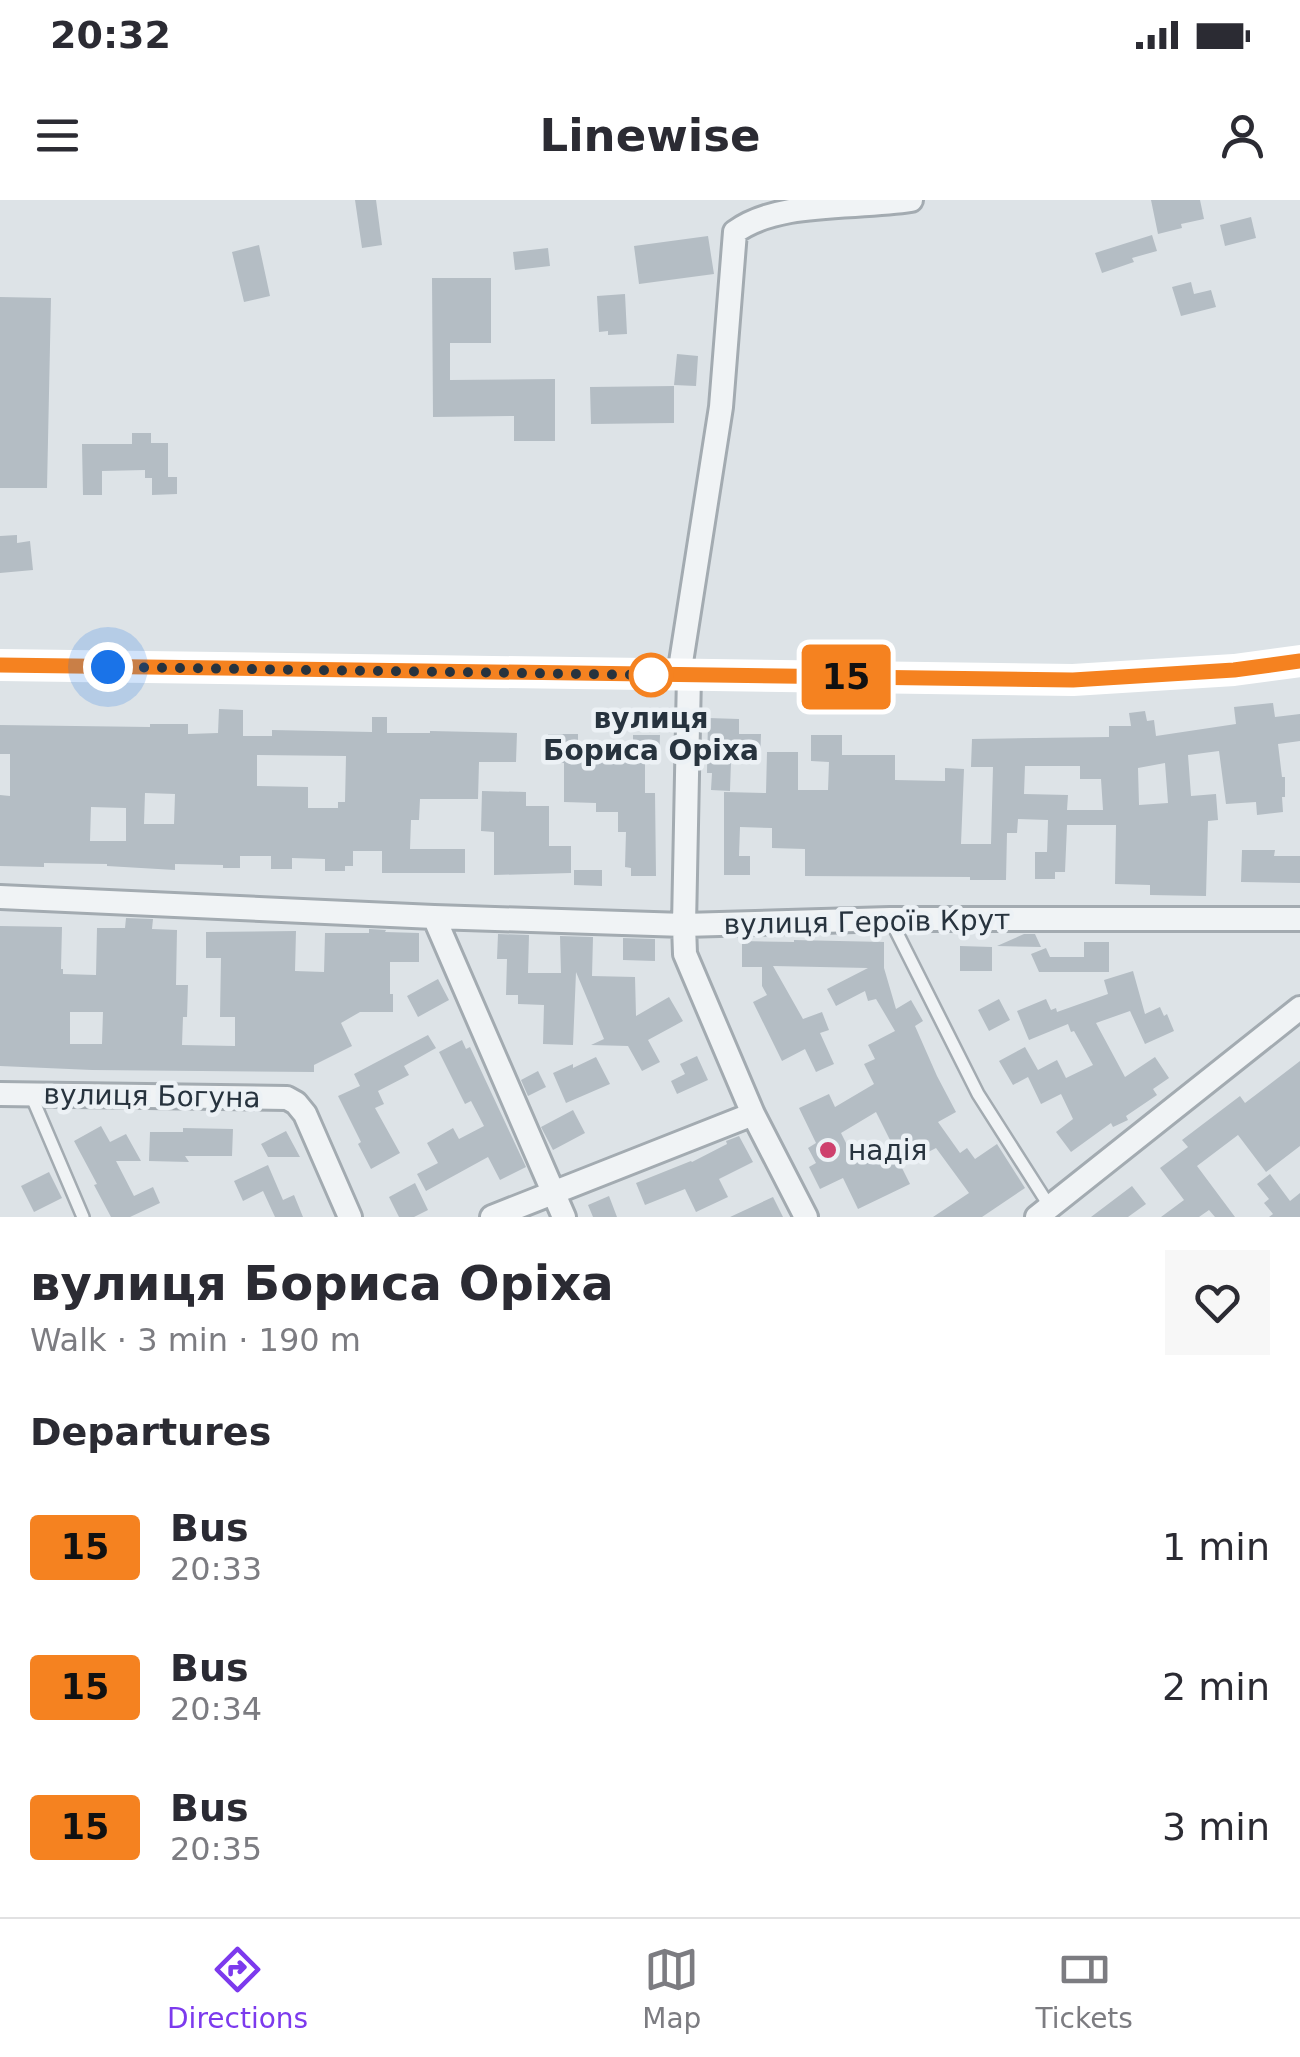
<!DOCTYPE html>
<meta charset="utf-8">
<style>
body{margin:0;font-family:"DejaVu Sans",sans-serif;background:#f7f7f7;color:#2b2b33;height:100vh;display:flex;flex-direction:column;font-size:38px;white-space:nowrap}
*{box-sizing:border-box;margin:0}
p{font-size:32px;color:#7c7c81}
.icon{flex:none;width:55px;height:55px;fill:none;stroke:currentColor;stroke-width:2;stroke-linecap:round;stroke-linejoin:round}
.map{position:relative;height:1017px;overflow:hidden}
.side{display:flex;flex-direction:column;background:#fff;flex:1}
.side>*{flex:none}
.badge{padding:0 20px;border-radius:8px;font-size:35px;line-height:65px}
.you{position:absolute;width:50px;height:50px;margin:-25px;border:8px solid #fff;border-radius:50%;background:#1a73e8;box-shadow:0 0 0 15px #1a73e833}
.map>.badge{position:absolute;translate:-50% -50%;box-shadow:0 0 0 5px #fff}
h2{padding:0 30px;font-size:38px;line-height:90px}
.round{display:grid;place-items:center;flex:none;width:105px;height:105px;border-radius:0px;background:#f7f7f7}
.overview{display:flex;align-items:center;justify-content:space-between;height:170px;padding:0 30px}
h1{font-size:48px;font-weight:600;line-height:75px}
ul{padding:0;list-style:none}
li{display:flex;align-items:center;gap:30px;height:140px;padding:0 30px}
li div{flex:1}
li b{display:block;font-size:38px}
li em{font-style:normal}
li .badge{min-width:110px;font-weight:700;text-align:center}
.status{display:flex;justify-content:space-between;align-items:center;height:70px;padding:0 50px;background:#fff;direction:ltr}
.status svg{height:28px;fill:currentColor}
header{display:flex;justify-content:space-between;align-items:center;height:130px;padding:0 30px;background:#fff;font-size:45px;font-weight:600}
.dock{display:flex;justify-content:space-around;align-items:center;height:140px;border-top:2px solid #e1e1e2;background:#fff;font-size:28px;color:#7c7c81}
.dock a{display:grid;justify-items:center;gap:5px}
.dock .current{color:#7c3aed}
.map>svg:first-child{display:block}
.building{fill:#b4bdc4;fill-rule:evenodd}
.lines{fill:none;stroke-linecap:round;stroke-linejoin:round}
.lane-casing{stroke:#a3abb1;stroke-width:16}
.street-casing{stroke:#a3abb1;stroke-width:28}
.lane{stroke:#f0f3f5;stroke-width:11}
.street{stroke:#f0f3f5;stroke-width:22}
.secondary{stroke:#fff;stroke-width:32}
.line-casing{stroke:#fff;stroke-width:22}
.line{stroke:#f58220;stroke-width:15}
.walk{stroke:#27333e;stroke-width:10;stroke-dasharray:0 18}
.stop-dot{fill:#fff;stroke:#f58220;stroke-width:5}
.poi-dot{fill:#ce406d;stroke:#ecf1f5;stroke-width:4}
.labels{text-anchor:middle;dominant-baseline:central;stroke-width:9;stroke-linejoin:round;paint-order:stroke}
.stop-label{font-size:28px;font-weight:bold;fill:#27333e;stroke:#ecf1f5}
.street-label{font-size:28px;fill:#27333e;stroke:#ecf1f5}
.poi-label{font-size:28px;fill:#27333e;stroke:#ecf1f5;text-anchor:start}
</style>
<div class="status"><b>20:32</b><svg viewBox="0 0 49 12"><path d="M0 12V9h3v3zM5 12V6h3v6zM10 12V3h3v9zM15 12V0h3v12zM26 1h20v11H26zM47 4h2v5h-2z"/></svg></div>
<header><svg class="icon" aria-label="menu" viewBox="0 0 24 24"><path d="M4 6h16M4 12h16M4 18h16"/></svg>Linewise<svg class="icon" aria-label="person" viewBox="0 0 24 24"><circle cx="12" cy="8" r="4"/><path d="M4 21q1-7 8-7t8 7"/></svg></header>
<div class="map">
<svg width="1300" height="1017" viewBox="0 0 1300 1017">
<rect width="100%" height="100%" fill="#dde3e7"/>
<path class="building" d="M355 0H376L382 45 362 48Z
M1151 0H1200L1204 19 1181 24 1182 28 1158 34Z
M1251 17 1256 38 1225 46 1220 25Z
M1152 35 1157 51 1132 58 1134 62 1102 73 1095 53Z
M708 36 714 74 639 84 634 46Z
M259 45 270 96 244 102 232 52Z
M548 48 550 66 515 70 513 52Z
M432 78H491V143H450V180L555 179V241H514V216L433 217Z
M1191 82 1194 94 1211 90 1216 107 1181 116 1172 87Z
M625 94 627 134 608 135V131L599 132 597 96Z
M0 97 51 98 47 288H0Z
M677 154 698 156 696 186 674 185Z
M674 186V223L591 224 590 187Z
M132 233H151V243H168V277H177V294L152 295V278H145V270L102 271V295H83L82 244H132Z
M17 335V343L30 341 33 370 0 373V336Z
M1273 503 1275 517 1300 514V541L1278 544 1282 577H1285V597H1282L1283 612 1257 615 1256 602 1226 604 1219 551 1188 555 1191 596 1216 594 1218 620 1208 621 1206 696 1150 695V685L1115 684 1116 625H1067L1065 672H1055V679H1035V652H1047L1048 620 1018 619 1017 633H1007L1006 680H970V677L805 676V649L772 648V628L740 627 739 656H750V675H724V592L766 593 767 552H798V590H828L829 562 811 561V535H842V555H895V580L945 581V568L964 569 961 644H991L993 567H971L972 539 1109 537V526H1131L1129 513 1145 511 1147 521 1154 520 1156 536 1236 524 1234 507ZM1165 563 1168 603 1139 605 1138 568ZM1025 566H1080V579H1101L1103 610H1067L1068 595 1024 594Z
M219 509 243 510V536H272V530L372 532V517H387V533H430V531L517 533 516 562H479L478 599H420L419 620H411L410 649H465V673H382V651H353V666H345V671H325V659L292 658V669H271V656H240V668H223V665L175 664V670L107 666V664L44 663V667L0 666V595L10 596V554H0V525L150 527V524H188V534L218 533ZM257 555 346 556 345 602H338V608H308V587L257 586ZM145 593 175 594 174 624H144ZM91 607 126 608V641H90Z
M708 518 739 519V534H761L760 561H731L730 591 711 590 712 573H707Z
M548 534H578V559L633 560V535H660L659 562 645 561V593H655L656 676H631V668L625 667 626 632H618V612H596V603L564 602V563H547Z
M482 591 526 592V606H549V646H571V673L494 675V632L481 631Z
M1242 650H1275L1274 656H1300V683L1241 682Z
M574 670H602V686L574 685Z
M126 718 153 719 152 729 177 730 176 785H188L187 817H183L182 845 235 846V817H220L221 758H206V732L296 731 295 771 324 772 325 733H369V729L386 730 385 732 419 733V762H390V794H393V812H360L341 823 352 846 314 865V872L92 870 0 866V726L62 727 61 769H63V774L96 775 97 728H125ZM70 812H103L102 844H70Z
M498 734 529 735 528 773H561L560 736 593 737 592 776 635 777 636 816 669 797 683 821 648 840 660 862 642 871 628 846 591 845 604 839 576 772 573 845 543 844 544 805 518 804V795H506L507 759H497Z
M1024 734H1035L1041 747 997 746Z
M623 738 655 739V761L623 760Z
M794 740 884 742V768L896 809 911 800 923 821 915 826 937 876 956 912 938 922 960 953 967 948 975 959 997 944 1025 988 982 1017H933L969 993 936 948 901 966 910 984 858 1009 843 978 820 989 809 967 816 963 808 948 816 943 799 908 829 894 835 907 874 884 864 864 875 859 868 845 895 831 876 799 868 801 865 791 836 806 827 789 868 768 773 766 803 819 822 812 829 830 820 833 834 864 816 872 805 849 782 861 753 802 767 795 762 786V767H742V741L794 742ZM876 912 892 944 855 961 841 933Z
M1084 742H1109V772H1039L1031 754 1046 748 1050 757H1084Z
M960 746 992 747V771H960Z
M1133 771 1145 814 1160 807 1164 816 1167 814 1174 831 1145 844 1130 811 1096 823 1125 877 1155 857 1169 878 1153 889 1157 895 1126 916 1128 920 1113 927 1111 923 1071 952 1056 932 1073 919 1061 894 1041 904 1028 877 1013 885 999 861 1025 847 1038 870 1057 860 1066 878 1093 865 1074 831 1071 832 1068 824 1029 840 1017 811 1046 799 1051 810 1056 808 1057 812 1108 794 1104 780Z
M438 779 449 800 418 817 407 796Z
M999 799 1010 820 989 831 978 810Z
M428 835 436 848 404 866 409 875 378 891 384 904 375 908 400 953 371 969 358 944 361 942 338 896 360 886 354 874Z
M462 840 466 849 470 847 526 967 500 980 488 957 426 991 417 974 438 963 427 943 453 928 459 939 484 926 471 901 465 904 439 852Z
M697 856 708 880 677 894 671 881 685 874 680 864Z
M596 857 610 884 566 903 553 873 573 864V868Z
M1300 861V946L1266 972 1238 935 1197 966 1235 1017H1215L1209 1010 1199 1017H1161L1184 1000 1160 968 1188 947 1182 940 1240 896 1245 903Z
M538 871 546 887 528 896 521 880Z
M573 910 585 933 553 950 541 927Z
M101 926 110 942 126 934 141 961H116L134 996 153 987 160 1003 130 1017H111L94 985 97 984 74 941Z
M183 928 233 929 232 956H185L189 962 149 961 150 932H183Z
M286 931 300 957H268L261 944Z
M739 936 753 962 719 979 728 997 696 1012 685 989 645 1005 636 983 691 961 692 962 727 944 726 941Z
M268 965 283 1000 294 995 303 1017H275L263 991 243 1001 234 981Z
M49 972 62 998 34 1012 21 986Z
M1270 974 1290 1001 1300 993V1017H1269L1273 1014 1264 1003 1269 999 1257 984Z
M415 983 428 1010 414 1017H399L389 997Z
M1132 986 1146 1004 1128 1017H1091Z
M609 996 617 1017H593L588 1005Z
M773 997 783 1017H730Z"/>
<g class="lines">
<g class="lane-casing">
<path id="lane" d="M890 719 978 894 1050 1007
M31 895 83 1017"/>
</g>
<g class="street-casing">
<path id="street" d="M679 475 721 207 735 32C779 0 854 9 911 0
M689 475 684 725 685 754 753 914 806 1017
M0 697 434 717 684 725 890 719H1300
M434 717 564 1017
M0 894 287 898 296 903 305 914 350 1017
M492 1017 753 914
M1037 1017 1300 808"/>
</g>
<use href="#lane" class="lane"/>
<use href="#street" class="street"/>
<path class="secondary" d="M0 465 1073 480 1234 470 1300 461"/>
</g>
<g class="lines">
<g class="line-casing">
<path id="line" d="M0 465 1073 480 1234 470 1300 461"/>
</g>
<use href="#line" class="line"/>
<path class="walk" d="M108 467 651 475"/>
</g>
<circle class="stop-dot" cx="651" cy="475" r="20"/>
<circle class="poi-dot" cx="828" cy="950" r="10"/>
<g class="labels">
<g class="stop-label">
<text x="651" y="518">вулиця<tspan x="651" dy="32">Бориса Оріха</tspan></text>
</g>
<g class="street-label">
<text transform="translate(867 722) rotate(-1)">вулиця Героїв Крут</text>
<text transform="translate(152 896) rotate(1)">вулиця Богуна</text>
</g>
<g class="poi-label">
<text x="848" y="950">надія</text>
</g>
</g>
</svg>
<div class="you" style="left:108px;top:467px"></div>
<b class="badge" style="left:846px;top:477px;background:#f58220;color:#111">15</b>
</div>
<section class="side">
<div class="overview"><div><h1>вулиця Бориса Оріха</h1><p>Walk · 3 min · 190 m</p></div><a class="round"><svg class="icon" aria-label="heart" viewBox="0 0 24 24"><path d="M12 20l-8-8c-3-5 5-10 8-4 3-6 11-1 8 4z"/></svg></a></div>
<h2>Departures</h2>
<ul>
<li><span class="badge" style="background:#f58220;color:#111">15</span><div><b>Bus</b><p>20:33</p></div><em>1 min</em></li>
<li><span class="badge" style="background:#f58220;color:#111">15</span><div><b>Bus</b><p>20:34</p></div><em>2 min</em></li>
<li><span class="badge" style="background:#f58220;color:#111">15</span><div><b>Bus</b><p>20:35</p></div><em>3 min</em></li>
</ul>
</section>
<nav class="dock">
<a class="current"><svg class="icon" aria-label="directions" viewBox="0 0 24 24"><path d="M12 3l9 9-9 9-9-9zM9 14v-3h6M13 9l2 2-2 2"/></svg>Directions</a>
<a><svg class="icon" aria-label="map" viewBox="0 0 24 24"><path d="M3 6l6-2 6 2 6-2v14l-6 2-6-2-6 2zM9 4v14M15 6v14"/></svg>Map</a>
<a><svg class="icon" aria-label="tickets" viewBox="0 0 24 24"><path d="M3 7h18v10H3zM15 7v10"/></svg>Tickets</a>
</nav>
